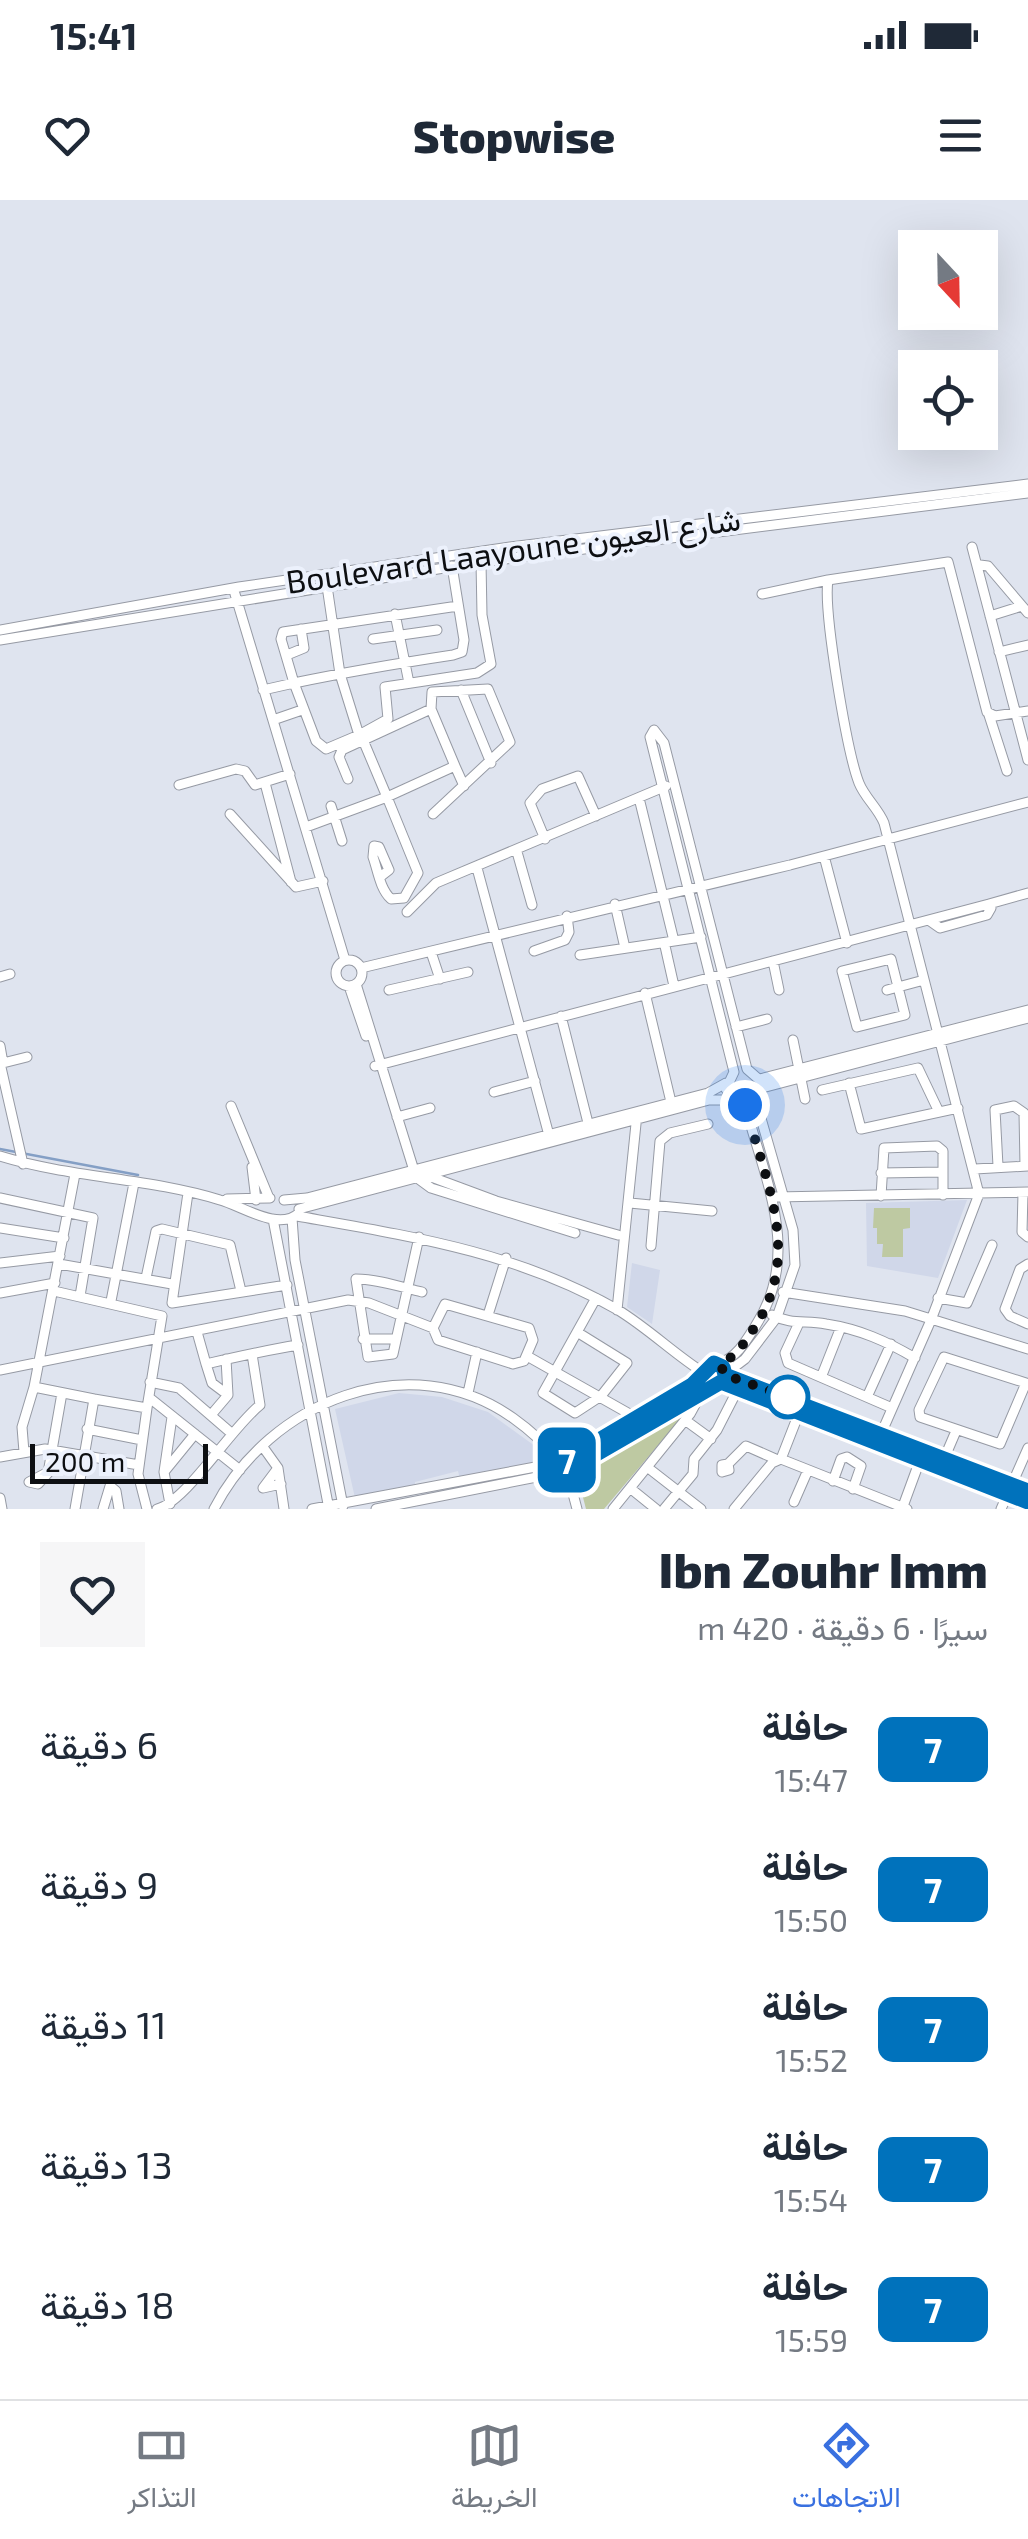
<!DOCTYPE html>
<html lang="ar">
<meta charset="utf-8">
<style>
body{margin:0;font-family:"Exo 2",Vazirmatn,sans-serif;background:#f6f6f7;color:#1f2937;direction:rtl;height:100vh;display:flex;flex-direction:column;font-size:38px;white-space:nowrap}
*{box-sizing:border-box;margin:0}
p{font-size:32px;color:#747a83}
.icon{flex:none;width:55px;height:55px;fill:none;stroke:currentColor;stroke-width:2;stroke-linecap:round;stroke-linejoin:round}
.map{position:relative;height:1309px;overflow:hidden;direction:ltr}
.sheet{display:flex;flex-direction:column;background:#fff;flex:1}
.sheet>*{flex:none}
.badge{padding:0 20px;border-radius:15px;font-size:35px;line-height:65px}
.needle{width:65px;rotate:158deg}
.buttons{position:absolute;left:898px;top:30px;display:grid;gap:20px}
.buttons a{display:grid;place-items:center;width:100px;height:100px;border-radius:0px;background:#fff;box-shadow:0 10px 40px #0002;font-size:50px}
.scale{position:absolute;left:30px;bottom:25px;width:178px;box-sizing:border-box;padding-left:10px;border:5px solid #0d0f12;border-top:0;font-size:28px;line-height:35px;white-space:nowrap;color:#0d0f12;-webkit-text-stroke:8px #ecf1fc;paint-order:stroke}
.you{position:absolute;width:50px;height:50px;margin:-25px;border:8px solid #fff;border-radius:50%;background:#1a73e8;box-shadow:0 0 0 15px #1a73e833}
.map>.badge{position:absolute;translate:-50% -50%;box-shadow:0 0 0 5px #fff}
.round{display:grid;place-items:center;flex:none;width:105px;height:105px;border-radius:0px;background:#f6f6f7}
.head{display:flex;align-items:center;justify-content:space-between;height:170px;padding:0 40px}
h1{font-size:48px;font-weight:800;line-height:75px}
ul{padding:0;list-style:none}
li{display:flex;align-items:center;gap:30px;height:140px;padding:0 40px}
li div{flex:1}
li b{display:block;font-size:38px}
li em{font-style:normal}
li .badge{min-width:110px;font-weight:700;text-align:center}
.status{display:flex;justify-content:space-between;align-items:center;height:70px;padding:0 50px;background:#fff;direction:ltr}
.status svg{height:28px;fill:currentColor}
header{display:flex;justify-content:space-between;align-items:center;height:130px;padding:0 40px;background:#fff;font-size:45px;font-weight:800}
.dock{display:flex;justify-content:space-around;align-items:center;height:140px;border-top:2px solid #e0e1e3;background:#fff;font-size:28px;color:#747a83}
.dock a{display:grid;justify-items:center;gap:5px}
.dock .on{color:#3970e0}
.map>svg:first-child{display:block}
.built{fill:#d0d7e9}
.green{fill:#bec9a2}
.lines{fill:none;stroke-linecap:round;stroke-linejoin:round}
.stream{stroke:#849fc5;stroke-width:2.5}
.minor-casing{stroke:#969aa4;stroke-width:11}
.minor{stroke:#fff;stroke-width:9}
.line-casing{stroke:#fff;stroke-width:22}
.line{stroke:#0072bc;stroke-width:15}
.walk{stroke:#0d0f12;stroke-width:10;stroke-dasharray:0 18}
.stop-dot{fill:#fff;stroke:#0072bc;stroke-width:5}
.labels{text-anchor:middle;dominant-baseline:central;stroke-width:8;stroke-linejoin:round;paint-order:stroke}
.street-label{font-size:32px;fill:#0d0f12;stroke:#ecf1fc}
</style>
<div class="status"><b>15:41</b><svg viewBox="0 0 49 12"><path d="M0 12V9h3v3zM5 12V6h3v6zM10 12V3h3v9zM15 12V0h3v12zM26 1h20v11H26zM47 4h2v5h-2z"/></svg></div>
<header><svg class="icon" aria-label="menu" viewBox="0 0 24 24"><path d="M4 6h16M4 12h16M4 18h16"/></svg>Stopwise<svg class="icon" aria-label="heart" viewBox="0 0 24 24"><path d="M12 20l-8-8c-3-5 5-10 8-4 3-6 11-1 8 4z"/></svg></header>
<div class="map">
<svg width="1028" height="1309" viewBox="0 0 1028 1309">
<rect width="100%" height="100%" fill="#dfe4ef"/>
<path class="built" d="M967 1000 938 1078 867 1066 866 1003Z
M632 1063 660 1070 652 1124 627 1107Z
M399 1193 442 1197 488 1212 546 1254 535 1263 460 1279 458 1271 415 1282V1287L355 1298 335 1209Z"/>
<path class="green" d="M874 1008H910V1028L903 1029V1057H882L883 1044H877V1028H873Z
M693 1204 604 1309H586L577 1274Z"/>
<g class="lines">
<path class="stream" d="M0 949 138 975"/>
<g class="minor-casing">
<path id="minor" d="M972 347 1028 560
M980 365 988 366 1028 413
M327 386 340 474 359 535 326 549 316 541 294 483C347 472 400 463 453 455L462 452 464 440 452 366
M235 394 345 760
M762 394 828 380
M395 414 409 483
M990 416 1022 406
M0 430 239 387 510 347 1028 284
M373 439 437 430
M0 440 481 362 1028 293
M999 452 1028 445
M287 455 304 448 301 429
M263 490 294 483 281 439 283 432 458 406
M461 490 491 563
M431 509 455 566
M989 515 1007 571
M273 520 302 510
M654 530 664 543 747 869 762 882 760 895 751 904 735 903 726 889 734 872 650 537Z
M359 535 388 519 385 487 477 473 491 464 482 415 481 362
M348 579 339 557 342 550 431 509 432 492 488 489 510 542 433 614
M265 583 291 682
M179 585 236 569 245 571 255 585 290 574
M639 598 674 741
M331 606 342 641
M230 614 296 687 323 681
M306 627 387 597 363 540
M545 639 530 603 542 589 578 576 596 616
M517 652 532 705
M824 656 847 743
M477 668 550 939
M380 677 389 670 379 647 374 646 373 657C378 671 380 689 391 699L404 698 418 673 387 597 455 566 464 586
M615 704 625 748
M989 704 1028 693
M407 712 436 683 666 586
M665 746 674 786
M534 751 565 740 569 732 567 716
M431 752 440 779
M580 755 701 737
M891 759 905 815 857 827 842 771Z
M336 773a13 13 0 1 1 26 0a13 13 0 1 1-26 0Z
M773 761 779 790
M361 768 790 665 1028 602
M0 777 10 774
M356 784 416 977 431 988 575 1033
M349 786 366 836
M389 790 468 772
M887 790 924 780
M645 793 671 902
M561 816 588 923
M736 827 767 819
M793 840 805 899
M0 846 3 863 27 857
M0 863 23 964
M375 866 989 704 991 708 987 715 940 728 930 721
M760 879 1028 810
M849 883 861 929 958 908
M762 888 1028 818
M822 890 918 868 939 912
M494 892 535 881
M231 906 269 998
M397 917 430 908
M0 956C71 978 149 978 220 1000 242 1006 279 1032 299 1013
M998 966 995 910 1014 906 1024 913 1025 966
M252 967 256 1000
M975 969 1028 966
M881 973 943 972
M75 974 34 1187 94 1199 75 1309
M426 975 496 1001 618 1035
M188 993 172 1103 287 1085
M1023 993 1022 1032 1028 1037
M881 996 884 948 937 946 943 951V995
M776 997 1028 992
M0 998 93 1018 80 1096
M227 999 270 998
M284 1000 307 998 708 893 726 883
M630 1003 712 1011
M299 1009 709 900H731
M297 1016C410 1036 517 1052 618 1110 649 1129 674 1154 704 1173
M292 1018 295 1060 343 1306
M273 1019 329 1309
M0 1028 64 1038
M419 1037 393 1154 368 1157 356 1079C378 1079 401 1087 422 1092
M651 1046 660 941 670 933 708 924
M0 1063 60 1056
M59 1064 172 1084
M1028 1064 1020 1069 1005 1109 1010 1116 1028 1124
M146 1078 156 1031 162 1029 230 1045 241 1091
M54 1091 162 1116 147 1208 94 1199
M783 1092 905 1111 1028 1149
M0 1093 55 1083
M938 1098 967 1103 992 1045
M111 1101 134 983
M445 1104 529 1128 533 1140 524 1161 513 1164 438 1140 433 1128Z
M617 1110 637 914
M488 1115 506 1058
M772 1115C792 1125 805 1120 826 1124 859 1129 886 1141 915 1158
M798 1125 785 1153 788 1163 892 1208
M197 1132 206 1164
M577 1132 627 1163 601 1196 575 1213 543 1193 596 1098
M363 1139H396
M527 1156 642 1221
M944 1157 1026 1183 1000 1244 920 1217 919 1210Z
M226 1159 228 1195 212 1183 206 1164C236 1157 267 1150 298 1145
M719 1164C738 1156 746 1141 756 1125 802 1054 765 980 745 905
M0 1170 348 1100 369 1103 433 1128
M725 1174 745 1159 777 1117 795 1065 793 1030 756 901
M725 1175 1028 1291
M822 1175 841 1127
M150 1182 179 1188 230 1232
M721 1182 1028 1302
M468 1193 477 1152
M867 1197 891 1144
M151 1199 240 1270
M147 1208 138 1274 147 1309
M211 1215 228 1195
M685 1220 711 1239
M87 1229 142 1240
M877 1243 931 1120 979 994 884 623C878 608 865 598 859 583 847 552 823 411 828 380L948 362 987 512 995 516 1028 511
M263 1247 278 1268 284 1309
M24 1252 22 1227 34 1187
M0 1257 45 1249 139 1265
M781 1259 799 1213
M944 1259 956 1231
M728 1264 746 1246 778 1260
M728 1264 729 1270 722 1272V1265Z
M647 1267 701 1309
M278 1268 263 1288 281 1284
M48 1272 29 1282 38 1284 48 1273 62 1193
M164 1272 195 1234
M833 1281 841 1259 847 1257 861 1266 853 1289
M630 1288 656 1309
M0 1298 2 1309
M794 1302 808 1270
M170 1304 164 1272 172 1217
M103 1309 110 1286 116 1291 119 1309
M157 1309C187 1301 230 1229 260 1205L252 1154
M214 1309C269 1202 409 1144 513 1218 548 1243 568 1267 577 1309
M312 1309 562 1262 692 1185 709 1165 719 1164 725 1175
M376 1309 567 1271 721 1182 725 1175
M613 1309 690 1214 702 1192
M664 1309 693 1274 694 1259 717 1230 738 1189
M734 1309 772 1263 781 1259 907 1309
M902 1309 920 1260
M1001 1309 1028 1248"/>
</g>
<use href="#minor" class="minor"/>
</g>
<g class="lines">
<g class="line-casing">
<path id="line" d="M1028 1291 725 1175 723 1167 714 1163 692 1185 562 1262 567 1271 721 1182 1028 1302"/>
</g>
<use href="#line" class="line"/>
<path class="walk" d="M745 905C765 980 802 1054 756 1125 746 1140 738 1156 720 1164L725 1175 793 1199 788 1197"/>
</g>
<circle class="stop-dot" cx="788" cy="1197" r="20"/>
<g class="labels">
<g class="street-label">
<text transform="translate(513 349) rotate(-8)">Boulevard Laayoune شارع العيون</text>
</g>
</g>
</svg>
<div class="buttons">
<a><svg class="needle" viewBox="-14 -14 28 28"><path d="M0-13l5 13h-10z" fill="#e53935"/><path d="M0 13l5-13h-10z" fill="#747a83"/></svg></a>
<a><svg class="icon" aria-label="locate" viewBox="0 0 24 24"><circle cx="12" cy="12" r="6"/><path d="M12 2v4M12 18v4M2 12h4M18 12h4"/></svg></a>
</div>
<div class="scale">200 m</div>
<div class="you" style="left:745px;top:905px"></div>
<b class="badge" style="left:567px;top:1260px;background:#0072bc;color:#fff">7</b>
</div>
<section class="sheet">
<div class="head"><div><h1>Ibn Zouhr Imm</h1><p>سيرًا · 6 دقيقة · 420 m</p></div><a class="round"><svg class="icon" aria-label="heart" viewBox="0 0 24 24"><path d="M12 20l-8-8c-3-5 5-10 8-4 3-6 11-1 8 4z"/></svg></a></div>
<ul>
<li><span class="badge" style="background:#0072bc;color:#fff">7</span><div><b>حافلة</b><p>15:47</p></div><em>6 دقيقة</em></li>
<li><span class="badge" style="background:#0072bc;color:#fff">7</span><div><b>حافلة</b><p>15:50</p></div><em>9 دقيقة</em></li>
<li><span class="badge" style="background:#0072bc;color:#fff">7</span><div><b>حافلة</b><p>15:52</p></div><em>11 دقيقة</em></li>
<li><span class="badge" style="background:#0072bc;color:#fff">7</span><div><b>حافلة</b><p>15:54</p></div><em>13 دقيقة</em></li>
<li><span class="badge" style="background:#0072bc;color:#fff">7</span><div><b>حافلة</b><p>15:59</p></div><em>18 دقيقة</em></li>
</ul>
</section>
<nav class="dock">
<a class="on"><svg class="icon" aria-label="directions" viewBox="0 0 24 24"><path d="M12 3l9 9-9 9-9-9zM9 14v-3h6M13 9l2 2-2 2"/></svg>الاتجاهات</a>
<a><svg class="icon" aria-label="map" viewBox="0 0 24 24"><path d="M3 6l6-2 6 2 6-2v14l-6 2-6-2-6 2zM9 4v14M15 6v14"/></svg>الخريطة</a>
<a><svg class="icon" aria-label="tickets" viewBox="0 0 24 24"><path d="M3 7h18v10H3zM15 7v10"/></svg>التذاكر</a>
</nav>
